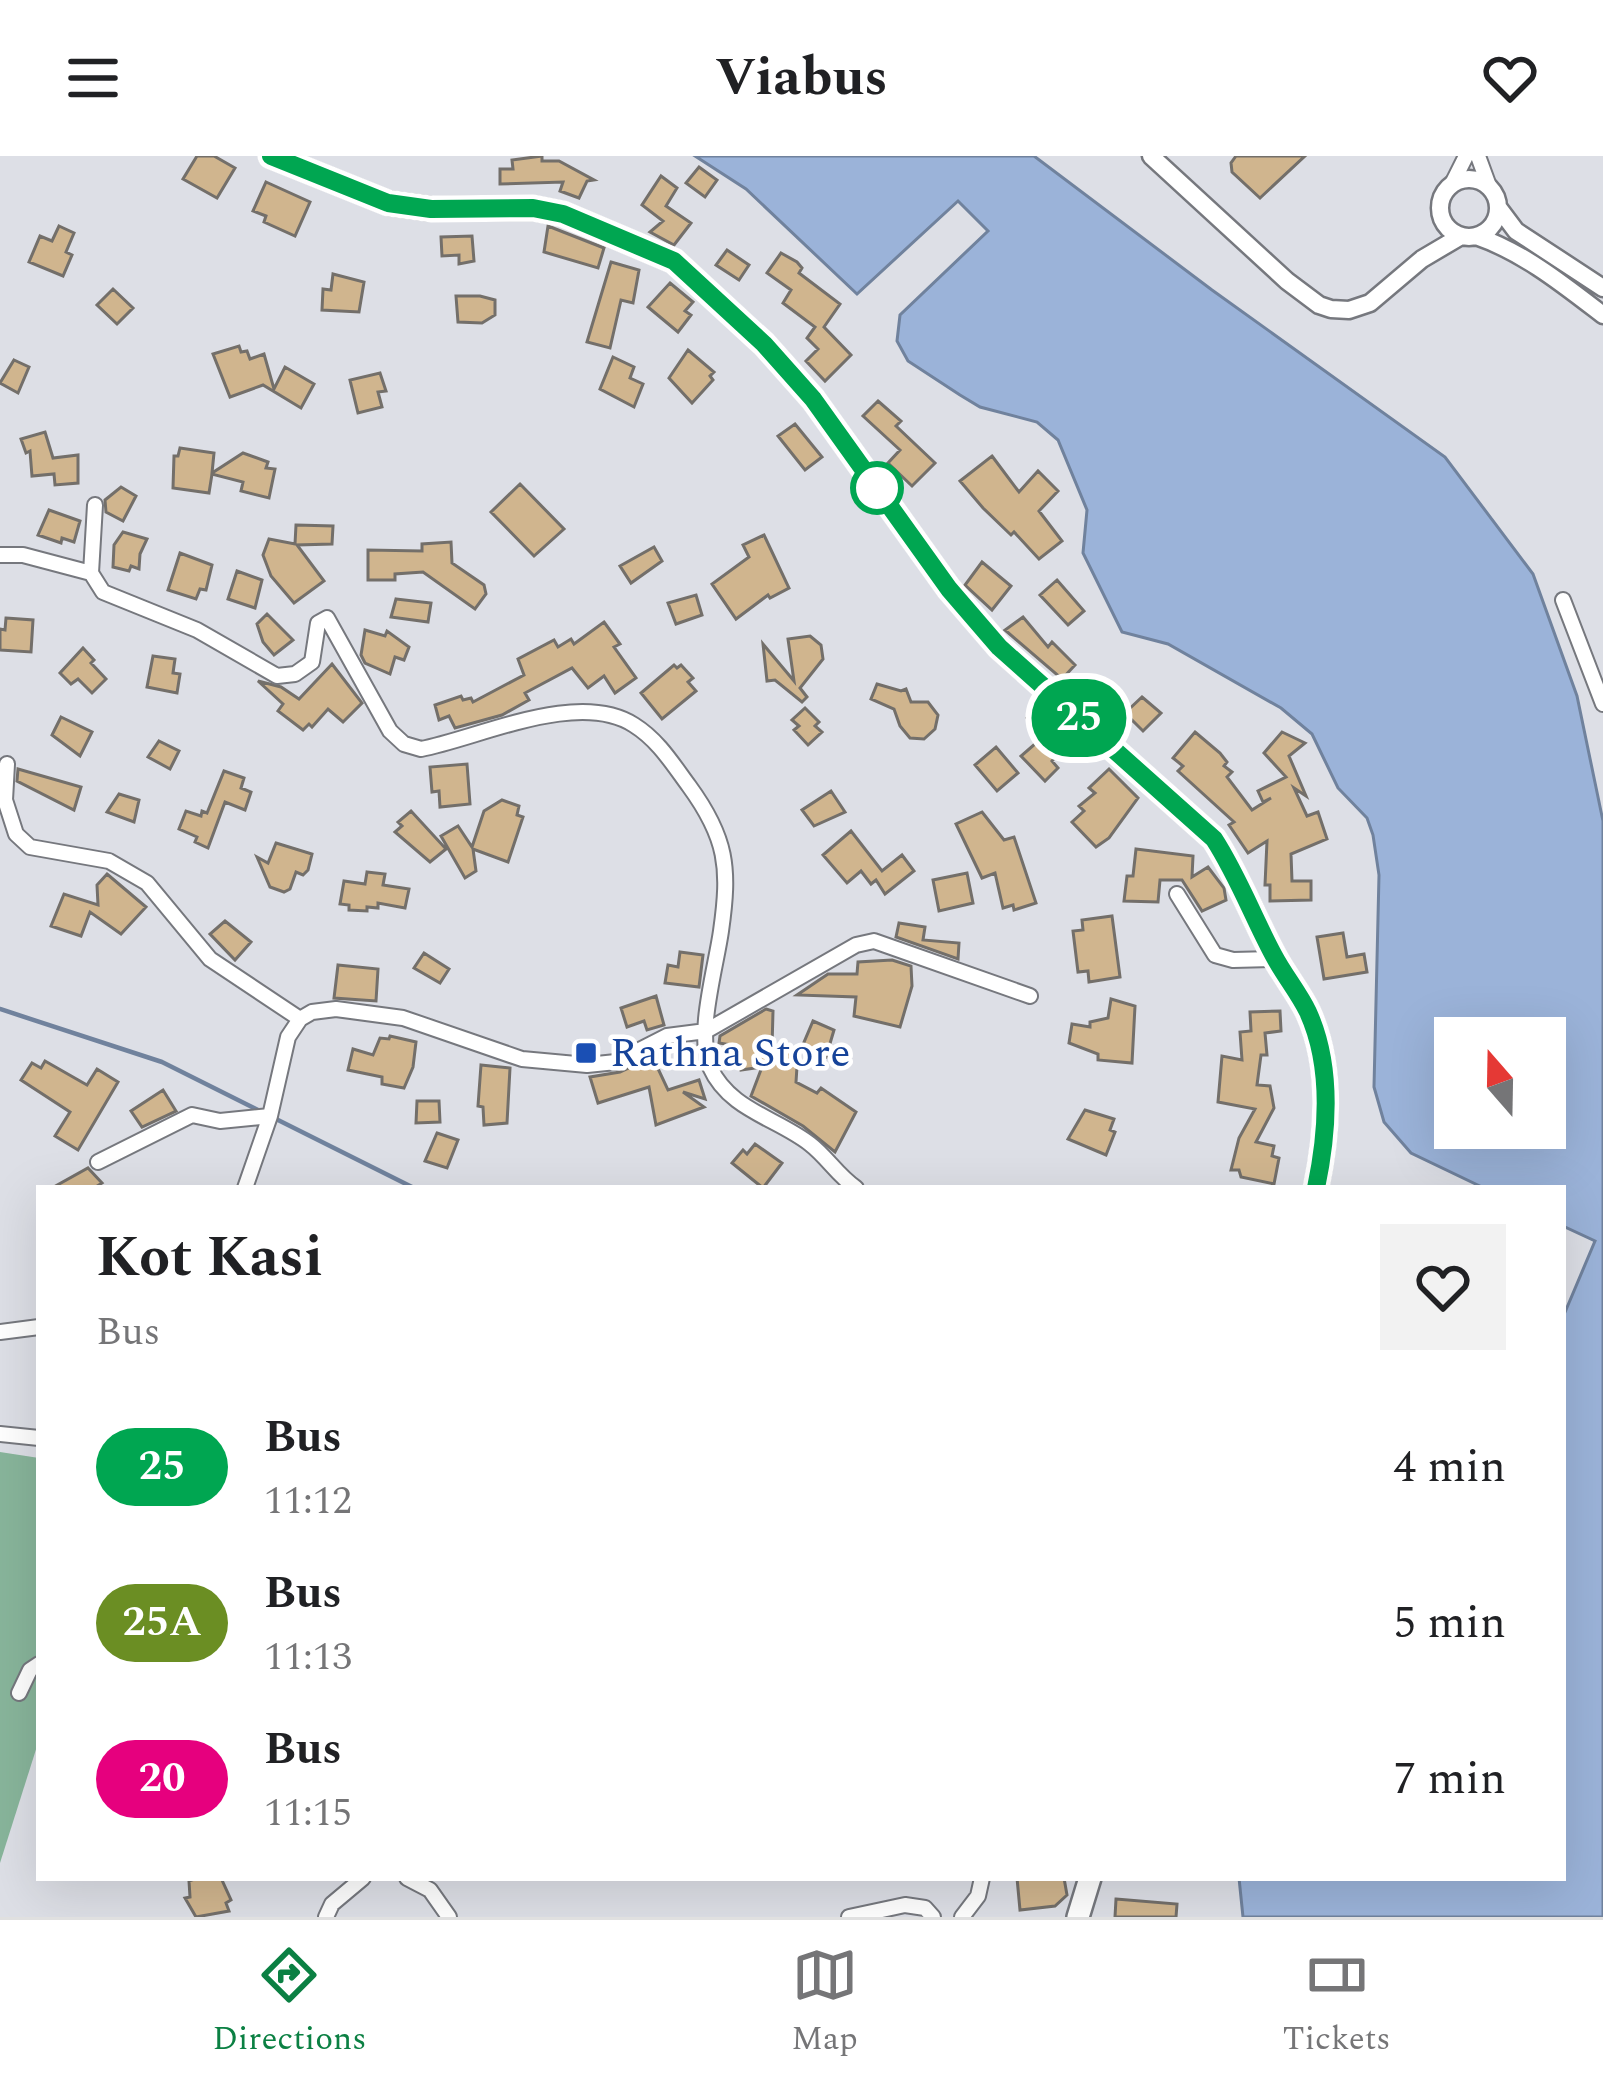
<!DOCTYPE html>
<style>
body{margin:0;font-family:Spectral,serif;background:#f2f2f2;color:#202124;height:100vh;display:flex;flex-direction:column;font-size:45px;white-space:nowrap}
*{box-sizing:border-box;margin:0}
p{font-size:39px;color:#757577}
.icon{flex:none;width:66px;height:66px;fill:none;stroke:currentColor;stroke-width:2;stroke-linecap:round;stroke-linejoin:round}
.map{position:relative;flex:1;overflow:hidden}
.drawer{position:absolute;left:36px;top:1029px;width:1530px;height:696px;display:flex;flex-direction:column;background:#fff;border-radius:0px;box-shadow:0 12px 48px #0002}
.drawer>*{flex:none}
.badge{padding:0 24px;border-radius:39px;font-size:42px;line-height:78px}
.needle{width:78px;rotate:340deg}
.buttons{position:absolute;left:1434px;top:861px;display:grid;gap:24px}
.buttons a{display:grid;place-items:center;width:132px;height:132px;border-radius:0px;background:#fff;box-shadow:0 12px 48px #0002;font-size:60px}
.map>.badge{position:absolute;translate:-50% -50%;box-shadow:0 0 0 6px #fff}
.round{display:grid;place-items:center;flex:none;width:126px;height:126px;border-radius:0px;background:#f2f2f2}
.summary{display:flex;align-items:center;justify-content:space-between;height:204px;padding:0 60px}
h1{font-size:57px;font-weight:700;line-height:90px}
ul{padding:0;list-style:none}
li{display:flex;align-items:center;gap:36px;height:156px;padding:0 60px}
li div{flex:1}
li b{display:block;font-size:45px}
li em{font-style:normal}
li .badge{min-width:132px;font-weight:700;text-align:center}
header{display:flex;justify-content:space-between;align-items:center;height:156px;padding:0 60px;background:#fff;font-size:54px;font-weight:700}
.tabs{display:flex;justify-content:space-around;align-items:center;height:168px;border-top:3px solid #e0e0e0;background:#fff;font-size:33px;color:#757577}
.tabs a{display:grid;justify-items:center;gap:6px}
.tabs .on{color:#0b8043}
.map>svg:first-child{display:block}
.forest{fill:#88b59b}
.water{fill:#9bb3d9;stroke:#70829d;stroke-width:3;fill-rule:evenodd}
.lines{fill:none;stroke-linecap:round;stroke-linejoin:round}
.stream{stroke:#70829d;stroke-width:4.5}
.building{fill:#d0b58e;stroke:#736f6a;stroke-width:3}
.minor-casing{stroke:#76787e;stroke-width:18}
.tertiary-casing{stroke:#76787e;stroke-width:21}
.primary-casing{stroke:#76787e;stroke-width:26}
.minor{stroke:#fff;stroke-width:14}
.tertiary{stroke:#fff;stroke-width:16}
.primary{stroke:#fff;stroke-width:21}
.line-casing{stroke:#fff;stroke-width:27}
.line{stroke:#00a651;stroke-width:18}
.stop-dot{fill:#fff;stroke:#00a651;stroke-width:6}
.transit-dot{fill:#1a4fb4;stroke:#fff;stroke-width:4.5}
.labels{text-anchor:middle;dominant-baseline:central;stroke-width:9;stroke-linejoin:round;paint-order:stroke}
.transit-label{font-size:42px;fill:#164399;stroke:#fff;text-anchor:start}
</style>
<header><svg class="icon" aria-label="menu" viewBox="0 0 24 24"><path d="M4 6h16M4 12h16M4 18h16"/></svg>Viabus<svg class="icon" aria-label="heart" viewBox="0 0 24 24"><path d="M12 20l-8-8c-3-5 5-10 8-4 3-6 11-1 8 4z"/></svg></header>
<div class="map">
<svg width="1603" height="1761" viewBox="0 0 1603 1761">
<rect width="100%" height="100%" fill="#dddfe6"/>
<path class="forest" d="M0 1296 39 1302V1584L0 1707Z"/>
<path class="water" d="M695 0H1034L1212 134 1445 301 1533 418 1577 540 1603 665V1761H1243L1239 1722H1563V1161L1595 1085 1563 1070V1032H1484L1411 997 1384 966 1374 931 1379 719 1373 679 1367 662 1338 632 1312 578 1281 552 1168 488 1122 476 1083 397 1087 354 1058 284 1037 266 980 251 960 239 908 205 897 185 900 159 988 75 958 45 857 138 746 33ZM1455 882H1545V972H1455Z"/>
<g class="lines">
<path class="stream" d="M0 853 162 906 262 956
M272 961 414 1032"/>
</g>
<path class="building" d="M197 0H214L235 12 217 42 183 23Z
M542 0V5H559L594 24 587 25 579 42 560 35 563 26 500 28V13H513L512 4Z
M1236 0H1305L1260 42 1232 16 1231 7Z
M699 11 717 24 705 41 686 27Z
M661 20 677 32 666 50 691 67 674 89 650 76 663 65 642 49Z
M266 26 310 46 295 80 264 66 266 60 253 55Z
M59 70 74 77 66 96 72 99 63 120 29 106 40 80 52 85Z
M548 70 604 92 598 112 544 96Z
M472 80 474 105 459 108V99L442 100 441 81Z
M727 94 749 109 739 124 716 109Z
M781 97 797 106 802 112 799 117 840 148 824 171 851 199 825 225 806 205 818 193 807 182 815 171 783 147 791 134 767 117Z
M611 106 639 114 633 147 621 144 610 192 587 186Z
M333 118 364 126 359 156 322 154 323 133 331 134Z
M670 127 693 146 685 155 691 159 678 176 648 151Z
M113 133 133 152 117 168 97 149Z
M456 140H480L495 144V159L482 167 458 166Z
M239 190 241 196 247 195 250 203 264 198 274 233 285 211 314 228 301 252 263 229 230 241 213 198Z
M688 194 714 216 710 220 713 224 692 247 669 222Z
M613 201 634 211 630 222 643 228 634 251 600 233Z
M14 204 29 211 18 237 0 227Z
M380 217 386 235 378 236 382 251 358 257 350 224Z
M878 245 901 265 896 270 935 307 912 330 888 307 900 294 863 260Z
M795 268 822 301 805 314 778 280Z
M45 276 53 302 78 299V327L55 329 54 318 32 320 30 295 26 297 21 283Z
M180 292 214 297 212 317 243 297 268 306 266 312 275 313 269 342 241 335 243 326 212 318 209 337 173 332 174 300H178Z
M992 300 1019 336 1038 315 1058 335 1039 355 1062 385 1039 403 1014 376 1011 379 983 352 960 325Z
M520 328 564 373 534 400 491 356Z
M121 331 136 340 123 365 106 356 105 344Z
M49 354 80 365 74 386 62 382 61 387 38 379Z
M296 369 333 370 332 388 297 389 324 425 294 447 271 420 263 399 269 383 295 388Z
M123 376 147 383 140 398 139 413 131 410 129 415 113 411 114 389Z
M764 379 789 432 770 442 768 439 736 463 712 428 749 401 743 389Z
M451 386 452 407 484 429 486 438 475 453 423 416 395 418V424H368V394L422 395V388Z
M654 391 662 405 631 427 620 410Z
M180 397 212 409 206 434 200 433 196 443 168 434Z
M982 406 1011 430 992 454 965 429Z
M237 415 262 424 255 452 228 443Z
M1057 424 1084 455 1068 469 1040 439Z
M696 439 702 459 676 468 668 447Z
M396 443 431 447 428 466 391 461Z
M267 458 293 484 274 499 263 486 257 468Z
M1023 461 1048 491 1052 486 1075 509 1062 523 1005 474Z
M6 462 33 464 31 496 0 494V473L5 474Z
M604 466 620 488 614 491 636 522 615 537 604 520 588 532 572 512 525 537 529 544 502 559 455 572 449 560 439 564 435 549 461 540 463 544 471 542 473 546 524 519 518 503 554 484 558 491 571 483 574 488Z
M365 474 385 480 387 475 409 491 404 504 395 501 390 518 365 507 361 499Z
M810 480 821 489 823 503 800 532 807 541 802 546 775 524 767 525 763 488 794 525 788 483Z
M83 492 94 504 91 507 106 523 92 537 78 523 71 528 60 517Z
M153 500 175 503 173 517 180 518 177 537 147 531Z
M332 508 362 547 343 566 328 553 312 571 309 568 303 574 278 555 283 548 258 525 281 531 299 543Z
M674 509 677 512 681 509 693 522 688 526 696 535 662 563 641 537Z
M877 528 901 535 906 533 911 546H928L938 559 935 573 924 583 910 582 900 570 894 553 871 543Z
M1142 541 1161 557 1143 575 1125 557Z
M1040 550 1077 581 1072 588 1069 585 1052 605 1058 612 1045 625 1021 600 1043 581 1027 562Z
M805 552 819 566 815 570 822 576 808 589 794 574 799 570 792 564Z
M61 561 92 576 80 600 52 579Z
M1195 576 1220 597 1227 606 1224 610 1232 616 1227 621 1252 654 1271 642 1263 646 1258 635 1286 621 1264 597 1282 576 1305 587 1289 600 1306 640 1294 632 1307 660 1318 656 1327 683 1291 698 1292 725H1311V744L1270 745V729H1265L1267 685 1248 697 1229 669 1234 666 1178 615 1183 610 1173 602Z
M159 585 179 595 170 613 148 601Z
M996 591 1018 617 997 635 975 609Z
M467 608 470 648 440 651 439 635 432 636 430 611Z
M18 613 81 631 74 654 17 625Z
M1109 613 1138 642 1109 682 1096 691 1072 666 1084 655 1079 650 1095 637 1089 632Z
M224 615 244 622 241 632 251 636 245 654 225 646 208 692 195 686 197 681 179 673 186 655 201 660 202 655 207 657Z
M831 635 845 656 814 670 802 654Z
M119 638 139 644 134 666 107 656Z
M502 644 519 650 517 659 523 661 508 706 473 693 476 715 465 722 441 680 458 670 472 691 484 655Z
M411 655 446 693 430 706 395 676 402 670 398 666Z
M982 656 1004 684 1014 681 1036 747 1014 754 1013 749 1003 752 995 717 982 722 956 668Z
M851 675 882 715 902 699 914 715 885 738 876 724 871 728 861 715 847 727 823 699Z
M276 687 312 698 308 714 303 719 296 716 290 733 284 736 270 731 257 701 268 707Z
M1136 693 1193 700 1192 721 1208 711 1224 732 1226 744 1202 755 1182 724H1160L1158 746 1124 745 1127 720H1133Z
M367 716 385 718 383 729 409 733 405 752 378 747V752L367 751V755L349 754V749L340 748 344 725 365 728Z
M967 717 973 747 939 755 933 724Z
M107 718 146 751 121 778 90 756 81 780 51 770 64 738 98 749 97 729Z
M1112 760 1120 821 1089 826 1088 815 1078 816 1073 775 1083 774 1082 764Z
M225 765 251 786 235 804 210 778Z
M899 767 925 771 923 784 959 787 958 803 896 781Z
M1343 777 1347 801 1364 798 1367 816 1324 823 1317 781Z
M680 796 703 799 699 831 665 827 668 809 678 811Z
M424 797 449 813 440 827 414 812Z
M892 804 911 810 912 830 900 871 854 860 856 841 797 839 828 818H857L858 806Z
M338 809 378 813 376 845 334 842Z
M656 840 664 869 647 874 644 865 627 871 621 852Z
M1111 843 1135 850 1132 907 1098 904V898L1069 887 1072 868 1090 871V866L1108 862Z
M766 853 773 855 772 892 798 895 796 926 817 937 821 932 856 956 835 996 803 970 751 940 762 911 741 914 738 890 719 887 720 880Z
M1280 855 1281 875 1265 877 1267 899H1261L1257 929 1270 930 1274 952 1256 986 1274 990 1272 1000 1279 1002 1274 1028 1241 1021 1239 1014H1231L1239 982 1255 953 1218 946 1222 900 1242 904 1240 876 1251 875 1250 856Z
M813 865 834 874 826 901 802 891Z
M390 880 416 886 413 911 404 932 382 928V921L348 914 353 893 373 899 380 882 389 883Z
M646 904H654L668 934 699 924 705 943 683 936 704 951 656 969 649 931 598 947 590 921 620 916Z
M45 905 87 929 97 913 118 926 78 994 55 980 70 956 21 924 32 907 41 912Z
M481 909 510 912 507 967 484 969 483 951 478 950Z
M163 934 176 955 142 971 131 955Z
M417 945H439L440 966 416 967Z
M1085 954 1114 963 1110 974 1115 976 1106 999 1068 983Z
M437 977 458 984 447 1012 425 1005Z
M755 988 782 1007 763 1032 732 1007 743 994 747 998Z
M88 1012 102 1027 94 1032H52Z
M197 1722H221L231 1744 226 1747 229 1755 196 1761 185 1742 190 1741 189 1725Z
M1017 1722H1064L1067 1739 1055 1750 1020 1754Z
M1116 1743 1177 1748 1176 1761H1115Z"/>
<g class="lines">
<g class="minor-casing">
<path id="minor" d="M1478 0 1489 30
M1452 28 1466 0
M95 349 91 417 103 436 197 474 277 520 295 518 312 506 318 467 327 462 390 575 404 588 421 593C479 582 578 533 634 569 658 584 672 607 689 630 727 682 730 712 721 775 716 811 696 878 710 911 729 954 777 962 810 988 827 1001 838 1020 856 1032
M0 399H23L91 417
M1563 444 1603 548
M7 608 5 644 16 678 30 691 109 705 147 727 210 803 300 863
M1177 738 1215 799 1233 804 1275 803
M98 1006 192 959 220 965 270 960
M245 1032 270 960 288 881 300 863 312 856 336 853 403 862 522 903 587 909 616 906 667 880 706 875 856 789 874 785 1030 840
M0 1176 39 1171
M0 1278 39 1282
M19 1537 30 1514 39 1508
M407 1722 430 1734 449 1761
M326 1761 332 1748 363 1722
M849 1761 905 1749 925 1752 933 1761
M962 1761 978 1740 982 1722"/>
</g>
<g class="tertiary-casing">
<path id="tertiary" d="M1151 0 1287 125 1319 149 1331 153 1349 154 1370 147 1422 103 1461 80
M1440 52a29 29 0 1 1 58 0a29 29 0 1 1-58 0Z
M1498 51 1516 75 1603 132
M1476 80C1523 96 1564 129 1603 159"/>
</g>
<g class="primary-casing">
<path id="primary" d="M271 0 388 47 431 53 533 52 563 58 674 105 764 188 813 243 949 433 999 491 1214 683C1238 720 1253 761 1274 800 1284 819 1299 837 1308 856 1333 911 1328 975 1316 1032
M1078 1761 1090 1722"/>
</g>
<use href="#minor" class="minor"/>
<use href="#tertiary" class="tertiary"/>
<use href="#primary" class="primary"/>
</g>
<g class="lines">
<g class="line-casing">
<path id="line" d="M271 0 388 47 431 53 533 52 563 58 674 105 764 188 813 243 949 433 999 491 1214 683C1238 720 1253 761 1274 800 1284 819 1299 837 1308 856 1333 911 1328 975 1316 1032"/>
</g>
<use href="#line" class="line"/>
</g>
<circle class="stop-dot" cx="877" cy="332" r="24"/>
<rect class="transit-dot" x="574" y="885" width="24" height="24" rx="6"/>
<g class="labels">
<g class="transit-label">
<text x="610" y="897">Rathna Store</text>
</g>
</g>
</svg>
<div class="buttons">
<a><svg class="needle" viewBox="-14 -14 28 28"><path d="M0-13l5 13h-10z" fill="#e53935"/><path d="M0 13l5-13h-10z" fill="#757577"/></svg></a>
</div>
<b class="badge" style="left:1079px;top:562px;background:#00a651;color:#fff">25</b>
<section class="drawer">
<div class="summary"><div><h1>Kot Kasi</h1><p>Bus</p></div><a class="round"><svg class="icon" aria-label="heart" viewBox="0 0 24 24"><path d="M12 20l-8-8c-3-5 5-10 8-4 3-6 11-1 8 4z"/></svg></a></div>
<ul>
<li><span class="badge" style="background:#00a651;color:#fff">25</span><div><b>Bus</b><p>11:12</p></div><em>4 min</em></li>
<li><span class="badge" style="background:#6b8e23;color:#fff">25A</span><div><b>Bus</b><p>11:13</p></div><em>5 min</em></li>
<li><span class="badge" style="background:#e6007e;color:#fff">20</span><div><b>Bus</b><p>11:15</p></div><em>7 min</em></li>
</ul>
</section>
</div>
<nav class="tabs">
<a class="on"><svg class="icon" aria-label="directions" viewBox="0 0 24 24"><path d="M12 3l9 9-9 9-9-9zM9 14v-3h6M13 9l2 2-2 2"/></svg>Directions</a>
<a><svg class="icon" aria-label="map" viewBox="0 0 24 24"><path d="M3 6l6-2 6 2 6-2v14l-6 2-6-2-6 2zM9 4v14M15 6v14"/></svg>Map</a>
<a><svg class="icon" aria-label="tickets" viewBox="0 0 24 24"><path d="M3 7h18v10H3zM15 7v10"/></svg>Tickets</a>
</nav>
